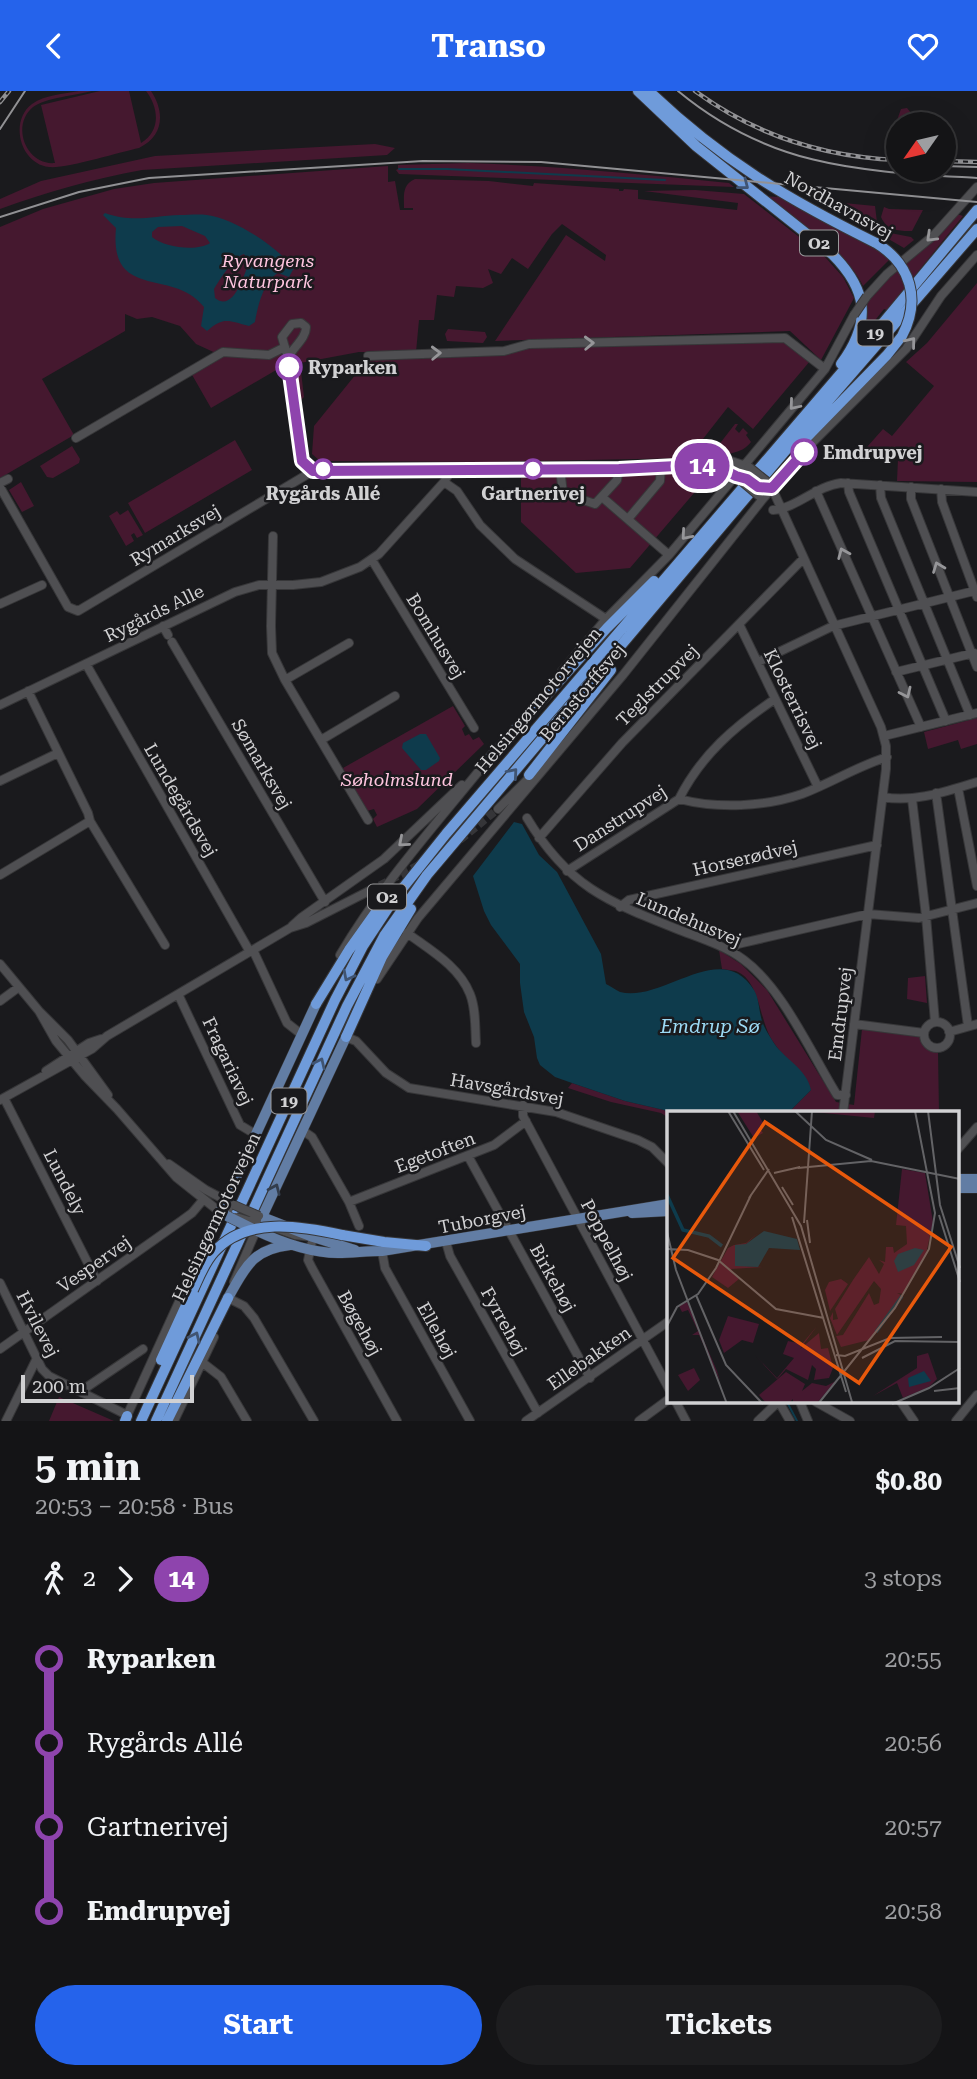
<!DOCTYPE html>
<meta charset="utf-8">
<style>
body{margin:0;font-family:"Roboto Serif",serif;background:#1d1d1f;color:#f1f3f6;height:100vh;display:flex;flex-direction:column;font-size:26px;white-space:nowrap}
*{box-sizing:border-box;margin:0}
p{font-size:23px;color:#9d9ea1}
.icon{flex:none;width:38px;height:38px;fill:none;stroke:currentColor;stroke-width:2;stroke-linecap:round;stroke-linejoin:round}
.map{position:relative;height:1330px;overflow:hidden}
.details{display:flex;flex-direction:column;background:#141416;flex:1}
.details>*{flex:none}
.badge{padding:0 14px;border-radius:23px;font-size:24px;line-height:46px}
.needle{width:46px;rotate:236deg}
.fabs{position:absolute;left:886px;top:21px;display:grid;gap:14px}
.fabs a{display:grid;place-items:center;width:70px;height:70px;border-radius:50%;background:#141416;box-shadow:0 7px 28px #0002,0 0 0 2px #333335;font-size:35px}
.scale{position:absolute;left:21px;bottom:18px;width:173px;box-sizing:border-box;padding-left:7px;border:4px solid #d1d1d3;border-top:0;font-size:19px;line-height:24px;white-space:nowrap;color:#d1d1d3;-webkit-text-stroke:5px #1a1a1d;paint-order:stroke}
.map>.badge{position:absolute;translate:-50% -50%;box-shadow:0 0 0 4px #fff}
.legs{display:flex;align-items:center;gap:10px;height:77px;padding:0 35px;font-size:23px}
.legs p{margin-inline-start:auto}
.head{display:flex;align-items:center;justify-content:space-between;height:119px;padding:0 35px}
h1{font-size:38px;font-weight:700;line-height:52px}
.primary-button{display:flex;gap:14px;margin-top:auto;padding:14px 35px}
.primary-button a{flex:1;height:80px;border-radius:42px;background:#2563eb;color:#fff;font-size:28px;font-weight:700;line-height:80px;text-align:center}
.primary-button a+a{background:#1d1d1f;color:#f1f3f6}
ul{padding:0 35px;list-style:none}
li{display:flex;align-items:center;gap:24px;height:84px;font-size:26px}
li i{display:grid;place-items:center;width:10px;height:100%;margin:0 9px;background:currentColor}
li i::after{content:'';width:18px;height:18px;margin:-9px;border:5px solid;border-radius:50%;background:#141416}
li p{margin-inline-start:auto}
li:first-child i{background:linear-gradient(#0000 50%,currentColor 0)}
li:last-child i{background:linear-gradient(currentColor 50%,#0000 0)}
header{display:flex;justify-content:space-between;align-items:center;height:91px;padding:0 35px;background:#2563eb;color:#fff;font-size:32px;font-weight:700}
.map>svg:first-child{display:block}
.green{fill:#45182f}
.water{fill:#0e3b4c;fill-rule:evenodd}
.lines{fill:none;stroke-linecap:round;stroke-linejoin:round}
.stream{stroke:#0e3b4c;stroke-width:2}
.minor-tunnel{stroke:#353538;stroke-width:8;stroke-dasharray:8 4;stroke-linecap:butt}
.minor-casing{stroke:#373739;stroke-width:10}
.major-casing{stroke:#373739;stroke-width:11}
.highway-casing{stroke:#373739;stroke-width:12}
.minor{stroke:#4f4f52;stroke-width:8}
.major{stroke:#627da4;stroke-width:10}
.highway{stroke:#6f9bda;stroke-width:10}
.tram{stroke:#919194;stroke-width:2}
.rail-casing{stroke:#919194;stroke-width:4.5}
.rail{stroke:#1a1a1d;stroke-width:2;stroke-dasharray:5;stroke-linecap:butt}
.minor-bridge-casing{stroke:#373739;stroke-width:10;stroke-linecap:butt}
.major-bridge-casing{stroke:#373739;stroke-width:11;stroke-linecap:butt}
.highway-bridge-casing{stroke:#373739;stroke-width:12;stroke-linecap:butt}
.minor-bridge{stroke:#4f4f52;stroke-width:8}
.major-bridge{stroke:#627da4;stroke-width:10}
.highway-bridge{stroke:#6f9bda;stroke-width:10}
.oneway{stroke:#405472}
.oneway2{stroke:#969699}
.oneway3{stroke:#333d4c}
.line-1-casing{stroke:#fff;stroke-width:16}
.line-1{stroke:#8e44ad;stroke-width:10}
.stop-1-dot{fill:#fff;stroke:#8e44ad;stroke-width:3.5}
.labels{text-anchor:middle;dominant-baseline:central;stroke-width:5;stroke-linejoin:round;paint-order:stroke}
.shield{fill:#1a1a1d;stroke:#9a9a9c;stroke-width:2}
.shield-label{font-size:16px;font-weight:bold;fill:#d1d1d3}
.street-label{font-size:18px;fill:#d1d1d3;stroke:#1a1a1d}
.park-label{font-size:18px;font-style:italic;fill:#ffc5df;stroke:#1a1a1d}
.stop-label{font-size:18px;font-weight:bold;fill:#d1d1d3;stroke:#1a1a1d;text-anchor:start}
.water-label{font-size:19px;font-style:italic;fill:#9cdaf5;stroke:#1a1a1d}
.inset-river{fill:none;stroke:#0e3b4c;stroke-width:3.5}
.inset-road{fill:none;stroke:#636366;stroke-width:2}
.view{fill:#e8590c;fill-opacity:0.15;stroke:#e8590c;stroke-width:3.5}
.inset-edge{fill:none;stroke:#d1d1d3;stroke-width:3.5}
</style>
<header><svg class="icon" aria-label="back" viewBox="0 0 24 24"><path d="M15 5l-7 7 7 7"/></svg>Transo<svg class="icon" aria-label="heart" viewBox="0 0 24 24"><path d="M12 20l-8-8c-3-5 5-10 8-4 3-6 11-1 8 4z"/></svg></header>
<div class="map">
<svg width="977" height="1330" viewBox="0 0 977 1330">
<rect width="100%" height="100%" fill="#1a1a1d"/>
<path class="green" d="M79 0H92C77 4 45 7 33 16 10 35 27 75 55 72L41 14 100 0H129L141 52C161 40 159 17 146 0H151C165 21 164 45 139 57 120 61 66 78 49 76 20 73 9 30 32 13 44 4 64 3 79 0Z
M907 17 920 33H898V48L890 49 901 18Z
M375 53 395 57 387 64 142 79C93 88 47 101 0 118V108L41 90 155 65Z
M468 72C555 75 642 83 729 92L734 96 399 83 396 79 398 78V74Z
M388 75V91L395 90 400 119H413V117H404C404 104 402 94 415 88L489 90 533 95 534 92 619 98V100H623L624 98 638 99V108L737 119 738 112 644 100 695 99 744 103 825 166 843 186 854 207 821 269 790 240 495 250 566 144 605 170 606 164 562 133 552 143 528 178 512 167 501 183 488 178 493 192 483 197 456 195 454 206 437 204 434 229H419L416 261H359L300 272 304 306 300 310 293 274 283 275 211 317 191 282 220 264 196 253 180 235 152 226 137 228 125 223V240L42 288 74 344 0 387V136L43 118 114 98 154 92Z
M763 105 779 106 870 154 890 168 863 195C847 160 795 129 763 105Z
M823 110 875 115 877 131 885 141 911 146 914 149 904 157Z
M884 116 889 118 923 119 912 140C899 140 887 140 881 126Z
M957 123 963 125 887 219 884 218 865 242 867 231V211L880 194 938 144Z
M977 192V391L897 390 898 368 859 365 883 338 892 345 934 295 906 271 927 252Z
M448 238 485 241 487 246 483 252 447 250 445 243Z
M786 249 810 270 753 338 728 316 688 367 489 371 320 370 312 363 314 335 369 267 529 256Z
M735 333H738L735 338 739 342 743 337 748 342 746 344 751 351C741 364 725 363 710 364L712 359 714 360Z
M235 349 252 379 145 442 128 412Z
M72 355 80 368 79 372 53 387 47 386 40 375Z
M712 381 630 477 576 482 521 431V387Z
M21 391 34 415 22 421 9 399Z
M128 419 143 444 137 447 134 442 131 444 134 450 126 455 109 425 117 420 120 424Z
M453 615 465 635 462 638 465 645 469 643 473 649 479 646 484 653 417 718 377 736 373 728 377 724 374 718 367 720 343 677Z
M977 627V653L961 658 958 649 928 658 924 641Z
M719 859 741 873 767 899 836 1011 854 1014 862 938 920 946 926 957 938 961 939 1022H788L811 999C800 976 787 971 774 952 759 932 761 892 738 881 734 879 726 879 722 878Z
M925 885 927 912 907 908 908 887Z
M572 992 625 1010 664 1019 669 1022V1027L661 1022 611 1011 568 997Z
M59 1306 114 1330H49Z"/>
<path class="water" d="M105 122C133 132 151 125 180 124 188 124 198 123 207 124 234 127 277 156 294 177L289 186 278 182C263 191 258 215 255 231L249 235C229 230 224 225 207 240L201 235 204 216C173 176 109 211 116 137L103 124ZM182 135 205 145 210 152C197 161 163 156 152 146V141L158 136ZM244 163 249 171C244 185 233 222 215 207L214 198C220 188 235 165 244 163Z
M420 643H426L440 667 439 670 426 679H421L402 657 403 652Z
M514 731 522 733 539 764 557 781 601 863 606 893C610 895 616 899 620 901 663 912 721 846 754 899 759 907 759 920 762 930 764 936 768 943 772 949 782 967 807 977 811 999L788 1022H669L664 1019 625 1010 572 992 555 986 540 974 537 967 534 946 524 921 520 892V873L491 834 484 820 473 785Z"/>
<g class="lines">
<path class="stream" d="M399 78H447L665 89
M787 1311 797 1330"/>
<path class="minor-tunnel" d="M460 749 498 718
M369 800 444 761"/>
<g class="minor-casing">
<path id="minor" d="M867 205 887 183 934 144 977 96
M368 265 504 260 529 253 785 247 825 278
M288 267C293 256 306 248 306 236L301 232 292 233 282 246 288 267 302 370 313 380
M76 347 223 261 269 264 285 256
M714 376 726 379 739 388
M560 378 563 402 595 413 617 389 619 378
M444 391 457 400 480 434 515 468 606 528
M0 392 8 388
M848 392 849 401 946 630
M880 394 881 407 970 624
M771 395 881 636 886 655V678L843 1022
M0 396 68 516 78 520 313 380 619 378 696 375 731 370 746 375
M911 396V408L977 576
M941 398 942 411 977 506
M816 400 921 636
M602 406 669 464
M773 419C797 417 816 395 841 392L977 401
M628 428 660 390 661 376
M273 445 271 535 272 562 285 589 368 729
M372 469 474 637
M0 513 42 494
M739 533 818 696
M163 535 168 544
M172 551 325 811
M758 571 833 535 974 500
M86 573 250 861
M562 580 606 528 669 464 825 278 854 224
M896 581 974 562
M285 589 349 552
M28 600 88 722 90 730 165 854
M0 614 235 501 259 494H293L321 491 360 476 379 463 444 391 452 378
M884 645 977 622
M321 649 395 605
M0 690 58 662
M958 697 977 795
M936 702 968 935
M883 706C914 712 947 700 977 691
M679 708C718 718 764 716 802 703 831 692 858 675 887 666
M912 708 926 825 935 931
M498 718 532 684
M527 727C568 795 606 810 677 838 700 847 724 854 744 869 783 898 811 962 837 1004H846
M539 747 622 652 803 468
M567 780 679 708C701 664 735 635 775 608
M0 784 90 730
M620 816 629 809 877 754
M292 835 302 826 384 768 462 694
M407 842C430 859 459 875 470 903 476 918 475 936 476 952
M253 859 287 932 301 943
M729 859 738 853 868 823 919 827 977 812
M340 864C383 791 439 730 491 665
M0 873 39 920 68 949 108 1004
M377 888 418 827 623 584 762 409 805 359 906 258 941 205 977 164
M178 903 240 1034 255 1043
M0 910 19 896
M39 920 56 950 85 985 117 1018 176 1086 220 1121
M924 944a13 13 0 1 1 26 0a13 13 0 1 1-26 0Z
M854 933 924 942
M949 941 977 933
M348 942 346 946 356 950 386 982 409 997 556 1021 638 1049 652 1056 669 1073
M46 980 89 952 101 948
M4 1007 97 1190
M0 1009 92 958 107 945 290 837 306 832 369 800
M523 1014V1025L669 1298
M302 1039 312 1046 349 1111 359 1135
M958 1058 977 1036
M468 1065 590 1287
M169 1073 206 1099 229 1111
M349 1111 494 1054 526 1030
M276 1137 295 1144 313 1146 308 1169 312 1177 397 1330
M446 1151 450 1165 538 1322
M382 1160 385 1177 470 1330
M234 1191 258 1135
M0 1192 42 1278 49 1285 127 1324
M228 1207 244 1215 254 1227 314 1330
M0 1258 181 1130 192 1122 203 1109
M203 1272 221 1286 247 1330
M82 1302 87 1296 143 1258
M676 1311 686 1330
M779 1311 790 1330
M800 1311 808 1330
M816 1311 850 1330
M901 1311 914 1330
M125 1329 220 1121 232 1118
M6 1330 36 1269
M174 1330 214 1246
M526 1330 669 1230
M639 1330 669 1308
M758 1330 778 1311
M956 1330 977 1304"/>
</g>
<g class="major-casing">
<path id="major" d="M346 946 262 1126 313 1146 355 1159
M958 1088H977
M958 1097H977
M632 1122 669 1120
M229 1126 220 1121 316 913
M253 1138C278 1150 309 1162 338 1162 352 1162 367 1160 382 1160L669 1113
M228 1207C245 1177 252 1158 290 1154"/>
</g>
<g class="highway-casing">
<path id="highway" d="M638 0 696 55 832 163C868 199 872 231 841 273
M649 0C721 69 787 108 876 152
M797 353 808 345 887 264 902 245
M488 669 607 537 654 490
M529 684 611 579
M316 913 349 859 391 800
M346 946 382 866 411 818
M342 1144 384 1151 426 1155
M161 1269 193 1199
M125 1330 127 1325
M141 1330 335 909 363 855 394 808 446 743 848 274 977 119
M156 1330 347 915 384 845 427 784 803 339 977 138
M167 1330 228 1207"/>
</g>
<use href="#minor" class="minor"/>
<use href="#major" class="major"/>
<use href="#highway" class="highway"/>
<path class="tram" d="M678 0C772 78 862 80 977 87
M0 38 25 0
M943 75 977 76
M0 126 79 101 149 87 423 70 541 71 977 111"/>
<g class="rail-casing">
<path id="rail" d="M695 0C755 44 824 66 898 69
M0 11 9 0
M943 70 977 71"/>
</g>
<use href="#rail" class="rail"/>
<g class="minor-bridge-casing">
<path id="minor-bridge" d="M854 224 867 205
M749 376 770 393
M740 386 765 398
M739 388 759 405
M234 1114 259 1125
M236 1126 249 1130 257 1129"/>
</g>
<g class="major-bridge-casing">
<path id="major-bridge" d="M229 1126 253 1138"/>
</g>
<g class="highway-bridge-casing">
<path id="highway-bridge" d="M876 152C911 173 921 209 902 245
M193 1199C199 1186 204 1172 214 1161 246 1125 301 1135 342 1144"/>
</g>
<use href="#minor-bridge" class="minor-bridge"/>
<use href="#major-bridge" class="major-bridge"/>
<use href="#highway-bridge" class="highway-bridge"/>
</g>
<defs><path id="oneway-chevron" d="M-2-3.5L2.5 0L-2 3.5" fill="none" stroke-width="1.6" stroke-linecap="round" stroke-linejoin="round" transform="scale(1.75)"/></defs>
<g class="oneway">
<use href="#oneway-chevron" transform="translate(744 94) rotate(38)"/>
<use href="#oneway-chevron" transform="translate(513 682) rotate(-49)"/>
<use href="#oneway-chevron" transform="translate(348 885) rotate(117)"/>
<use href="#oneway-chevron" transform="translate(320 972) rotate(-65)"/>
<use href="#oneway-chevron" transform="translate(195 1246) rotate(-65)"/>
</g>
<g class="oneway2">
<use href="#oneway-chevron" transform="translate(931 146) rotate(136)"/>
<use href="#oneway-chevron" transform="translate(911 251) rotate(-51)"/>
<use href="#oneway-chevron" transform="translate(589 252) rotate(-2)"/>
<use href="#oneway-chevron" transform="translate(436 262) rotate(-2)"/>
<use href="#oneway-chevron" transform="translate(794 314) rotate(130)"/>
<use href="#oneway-chevron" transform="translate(686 444) rotate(131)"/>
<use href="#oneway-chevron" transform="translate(843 462) rotate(-113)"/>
<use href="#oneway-chevron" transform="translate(938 476) rotate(-111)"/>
<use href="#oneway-chevron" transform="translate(906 602) rotate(65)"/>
<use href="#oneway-chevron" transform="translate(403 751) rotate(139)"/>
</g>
<use class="oneway3" href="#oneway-chevron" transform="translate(275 1098) rotate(-66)"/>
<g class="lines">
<g class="line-1-casing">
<path id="line-1" d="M289 276 302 370 313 380 619 378 696 374 720 377 736 385 747 388 758 396 772 397 804 361"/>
</g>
<use href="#line-1" class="line-1"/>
</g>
<g class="stop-1-dot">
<circle cx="289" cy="276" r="12"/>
<circle cx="804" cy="361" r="12"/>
<circle cx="323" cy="378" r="9"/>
<circle cx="533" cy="378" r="9"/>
</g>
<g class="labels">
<g class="shield">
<rect x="800" y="139.5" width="38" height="25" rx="5"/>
<rect x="857.5" y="229.5" width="35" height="25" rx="5"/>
<rect x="368" y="793.5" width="38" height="25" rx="5"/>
<rect x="271.5" y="997.5" width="35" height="25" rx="5"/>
</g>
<g class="shield-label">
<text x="819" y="152">O2</text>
<text x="875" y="242">19</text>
<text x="387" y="806">O2</text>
<text x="289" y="1010">19</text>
</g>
<g class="street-label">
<text transform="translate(839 114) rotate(29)">Nordhavnsvej</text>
<text transform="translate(175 444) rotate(-31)">Rymarksvej</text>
<text transform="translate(154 522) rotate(-26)">Rygårds Alle</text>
<text transform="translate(436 545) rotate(59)">Bomhusvej</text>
<text transform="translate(657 594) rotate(-45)">Teglstrupvej</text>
<text transform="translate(582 601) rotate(-50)">Bernstorffsvej</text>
<text transform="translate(793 608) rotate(64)">Klosterrisvej</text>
<text transform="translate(538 609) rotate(-50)">Helsingørmotorvejen</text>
<text transform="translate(262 673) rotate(60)">Sømarksvej</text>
<text transform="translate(181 709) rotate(60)">Lundegårdsvej</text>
<text transform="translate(620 727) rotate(-33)">Danstrupvej</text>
<text transform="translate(745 767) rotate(-13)">Horserødvej</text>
<text transform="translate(689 828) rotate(23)">Lundehusvej</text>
<text transform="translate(840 923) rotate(-83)">Emdrupvej</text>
<text transform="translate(228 970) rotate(65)">Fragariavej</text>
<text transform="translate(507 998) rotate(10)">Havsgårdsvej</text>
<text transform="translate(435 1061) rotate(-21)">Egetoften</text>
<text transform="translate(65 1091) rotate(63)">Lundely</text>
<text transform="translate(216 1126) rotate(-65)">Helsingørmotorvejen</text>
<text transform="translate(482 1128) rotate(-11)">Tuborgvej</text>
<text transform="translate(607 1149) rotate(62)">Poppelhøj</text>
<text transform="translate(94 1173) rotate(-35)">Vespervej</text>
<text transform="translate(553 1187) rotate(61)">Birkehøj</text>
<text transform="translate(504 1230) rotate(61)">Fyrrehøj</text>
<text transform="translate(360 1232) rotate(61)">Bøgehøj</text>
<text transform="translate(38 1233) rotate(63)">Hvilevej</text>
<text transform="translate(437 1239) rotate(61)">Ellehøj</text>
<text transform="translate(589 1267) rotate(-35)">Ellebakken</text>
</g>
<g class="park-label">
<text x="268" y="169">Ryvangens<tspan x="268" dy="21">Naturpark</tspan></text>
<text x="397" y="688">Søholmslund</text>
</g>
<g class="stop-label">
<text x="308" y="276">Ryparken</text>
<text x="823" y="361">Emdrupvej</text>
<text x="323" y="402" text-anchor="middle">Rygårds Allé</text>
<text x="533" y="402" text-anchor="middle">Gartnerivej</text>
</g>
<g class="water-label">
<text x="710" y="935">Emdrup Sø</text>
</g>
</g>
<g transform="translate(667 1020)">
<rect width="292" height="292" fill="#1a1a1d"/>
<path d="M70 0H89L97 13 92 16 96 22 87 27ZM208 0 207 7 147 1V0ZM235 58 258 62 266 111 259 143 237 183 230 182 236 185 229 195 202 229 174 236 169 225 176 224 202 182 207 194 212 192 214 178 207 170 170 224 163 207 166 201V209L171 208 168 198 186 169 202 146 212 163 217 153 212 149 218 151 219 136H226L227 142 240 133 239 115 229 114ZM91 122 79 133 77 134H71L78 155 96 156 64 158 72 168 61 177 45 166 61 137 67 134 79 132ZM174 168 181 173 163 200 158 179 162 171ZM20 191 50 260 53 270 32 224H25L31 220 21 199 15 201 12 195ZM61 205 92 213 86 232 75 229 57 242 52 229ZM150 215 133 238 152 222 154 238 161 237 166 257 162 267 147 269 149 258 145 254 141 269 119 258 113 265 110 268 88 244 110 267 127 247 116 243 121 230 135 233ZM261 242 270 268 262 276 236 287 230 272 206 285 250 257V245ZM27 257 33 269 21 280 11 264ZM119 261 138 273 135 280 145 272 159 275 169 270 150 292H126V288L122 292H99L92 284Z" fill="#45182f"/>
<path d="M97 120 130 128 133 139 102 137 91 156 68 155V134L79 133ZM248 137 257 139 247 154 231 161 227 150 231 143ZM257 260 264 270 242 276 241 267Z" fill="#0e3b4c"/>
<path class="inset-river" d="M0 84 16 119 42 125 55 135M209 221 235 185"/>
<path class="inset-road" d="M61 0 97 59M66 0 134 115 185 291M128 0 159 29 205 49M261 0 273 94 293 157M131 57 204 50 293 68M107 62 133 56M115 76 126 94M82 87 102 58M272 104 293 171M125 106 179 281M140 109 143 132M137 112 145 0M0 121 9 159 60 293M0 138 21 139 51 149 109 198 157 207M29 184 59 254 96 293M0 215 10 196 31 183 49 157 84 84M169 244 178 245 223 227 275 226M195 247 228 230 293 231M267 280 293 277M151 293 228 197 262 138 268 102 248 0M225 293 262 277 293 257"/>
<path class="view" d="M98 11 284 136 192 272 6 147Z"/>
<rect width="292" height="292" class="inset-edge"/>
</g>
</svg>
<div class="fabs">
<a><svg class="needle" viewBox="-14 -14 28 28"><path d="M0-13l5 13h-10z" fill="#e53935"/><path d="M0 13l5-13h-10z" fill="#9d9ea1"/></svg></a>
</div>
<div class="scale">200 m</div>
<b class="badge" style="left:702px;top:375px;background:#8e44ad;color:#fff">14</b>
</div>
<section class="details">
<div class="head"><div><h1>5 min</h1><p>20:53 – 20:58 · Bus</p></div><b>$0.80</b></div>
<div class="legs"><svg class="icon" aria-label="walk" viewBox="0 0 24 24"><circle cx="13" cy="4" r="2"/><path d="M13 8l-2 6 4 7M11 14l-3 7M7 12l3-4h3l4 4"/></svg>2<svg class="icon" aria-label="forward" viewBox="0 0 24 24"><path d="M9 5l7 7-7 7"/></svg><b class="badge" style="background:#8e44ad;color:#fff">14</b><p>3 stops</p></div>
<ul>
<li><i style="color:#8e44ad"></i><b>Ryparken</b><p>20:55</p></li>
<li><i style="color:#8e44ad"></i><span>Rygårds Allé</span><p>20:56</p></li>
<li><i style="color:#8e44ad"></i><span>Gartnerivej</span><p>20:57</p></li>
<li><i style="color:#8e44ad"></i><b>Emdrupvej</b><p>20:58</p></li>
</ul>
<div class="primary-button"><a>Start</a><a>Tickets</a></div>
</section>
